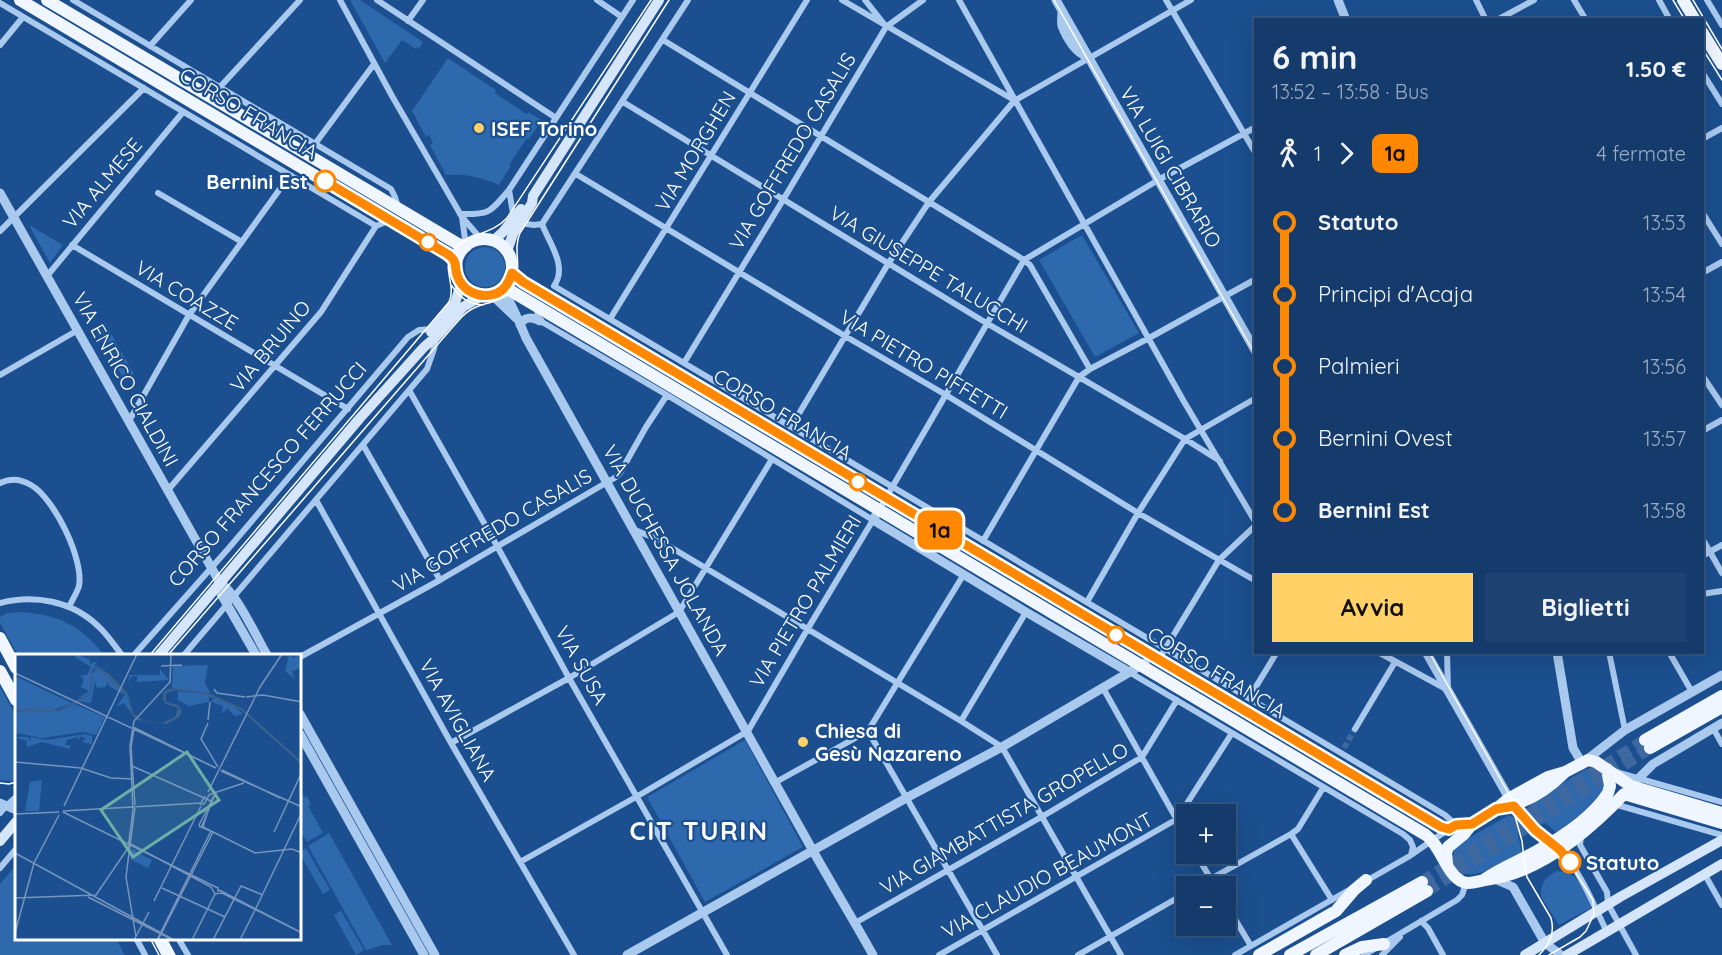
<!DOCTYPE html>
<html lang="it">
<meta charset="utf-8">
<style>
body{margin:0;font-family:Quicksand,sans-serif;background:#1d4271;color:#f1f3f6;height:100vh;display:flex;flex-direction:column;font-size:22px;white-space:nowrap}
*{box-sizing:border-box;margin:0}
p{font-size:20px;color:#9dadc1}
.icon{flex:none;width:33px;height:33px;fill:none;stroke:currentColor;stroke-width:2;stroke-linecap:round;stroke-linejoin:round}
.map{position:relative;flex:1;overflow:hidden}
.drawer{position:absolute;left:1254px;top:18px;width:450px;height:636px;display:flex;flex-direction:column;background:#143b6b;border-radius:0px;box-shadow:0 6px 24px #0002,0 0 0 2px #33557e}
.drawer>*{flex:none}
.badge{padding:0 12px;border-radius:9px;font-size:21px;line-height:39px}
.buttons{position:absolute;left:1176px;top:804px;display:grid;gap:12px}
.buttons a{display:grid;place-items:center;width:60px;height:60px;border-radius:0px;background:#143b6b;box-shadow:0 6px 24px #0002,0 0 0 2px #33557e;font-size:30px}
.map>.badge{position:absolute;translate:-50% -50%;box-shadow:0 0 0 3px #fff}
.legs{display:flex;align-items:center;gap:9px;height:66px;padding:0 18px;font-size:20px}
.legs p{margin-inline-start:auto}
.head{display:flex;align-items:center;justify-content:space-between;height:102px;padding:0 18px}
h1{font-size:33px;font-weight:700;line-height:45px}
.primary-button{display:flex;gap:12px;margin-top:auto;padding:12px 18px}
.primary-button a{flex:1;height:69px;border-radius:0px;background:#ffd166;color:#111;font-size:24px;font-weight:700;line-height:69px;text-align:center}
.primary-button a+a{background:#1d4271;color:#f1f3f6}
ul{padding:0 18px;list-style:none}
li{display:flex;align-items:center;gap:21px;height:72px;font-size:22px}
li i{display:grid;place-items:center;width:9px;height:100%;margin:0 8px;background:currentColor}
li i::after{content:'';width:15px;height:15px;margin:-8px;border:4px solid;border-radius:50%;background:#143b6b}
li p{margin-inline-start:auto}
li:first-child i{background:linear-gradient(#0000 50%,currentColor 0)}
li:last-child i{background:linear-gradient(currentColor 50%,#0000 0)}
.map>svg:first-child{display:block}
.green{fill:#2e69ad}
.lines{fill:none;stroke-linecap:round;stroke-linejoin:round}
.minor-tunnel{stroke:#3d69a0;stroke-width:6;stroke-dasharray:6 3;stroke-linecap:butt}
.primary-tunnel{stroke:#3d69a0;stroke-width:12;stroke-dasharray:12 6;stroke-linecap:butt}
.minor{stroke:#a9c9ee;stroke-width:6}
.tertiary{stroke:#a9c9ee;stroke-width:9}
.secondary{stroke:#d6e6fa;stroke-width:10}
.primary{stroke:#f0f6ff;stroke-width:12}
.tram{stroke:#fff;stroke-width:1.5}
.line-1-casing{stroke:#fff;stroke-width:14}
.line-1{stroke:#f80;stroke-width:9}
.poi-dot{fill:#ffd166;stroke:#1b4f8f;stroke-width:2}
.stop-1-dot{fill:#fff;stroke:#f80;stroke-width:3}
.labels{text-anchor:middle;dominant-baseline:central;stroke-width:4.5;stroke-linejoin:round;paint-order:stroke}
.street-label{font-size:20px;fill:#fff;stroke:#1b4f8f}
.poi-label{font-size:20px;font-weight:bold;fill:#fff;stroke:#1b4f8f;text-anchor:start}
.stop-label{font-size:20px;font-weight:bold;fill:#fff;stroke:#1b4f8f;text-anchor:end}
.district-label{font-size:26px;font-weight:bold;letter-spacing:1.5px;fill:#fff;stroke:#1b4f8f}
.inset-road{fill:none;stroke:#7695bc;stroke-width:1.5}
.view{fill:#6fada8;fill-opacity:0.15;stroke:#6fada8;stroke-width:3}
.inset-edge{fill:none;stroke:#fff;stroke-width:3}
</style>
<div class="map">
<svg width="1722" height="955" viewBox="0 0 1722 955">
<rect width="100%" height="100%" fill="#1b4f8f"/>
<path class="green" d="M350 0H360L423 42 419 49 417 47 416 49 402 40 385 63Z
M448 58 496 90 495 93 526 114 528 112 542 120 529 139 527 138 509 165 511 166 499 185C481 177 466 174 446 175L430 145 433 143 429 135 426 137 412 111Z
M31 226 63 245 50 263 30 227Z
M1082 235 1139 333 1095 357 1039 260Z
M465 267a20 20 0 1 1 40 0a20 20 0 1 1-40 0Z
M105 323 134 374 125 381 94 328Z
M21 612C60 615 80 625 104 655H18L0 623V617L7 613Z
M0 687 16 716V779L13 781 0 780Z
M745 740 803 847 705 902 647 797Z
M1586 769 1596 771 1603 784 1604 789 1586 810 1557 833 1537 816 1529 803Z
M300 790 304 797 307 796 311 804 308 806 323 833 307 842 300 830Z
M1509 815 1513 817 1515 821 1522 854C1511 859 1477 878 1467 874 1462 872 1460 866 1458 862 1455 857 1453 855 1454 849L1458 844Z
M329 833 392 945H383L366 950 308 846Z
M306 848 330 890 323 894 300 854V851Z
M16 865V938L116 939 125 955H0V884Z
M1557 871C1579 871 1583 889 1592 905L1591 908 1559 925 1541 897C1540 885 1545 876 1557 871Z
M341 911 364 950 356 955 334 915Z"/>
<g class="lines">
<path class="minor-tunnel" d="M1344 748 1355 729"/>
<path class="primary-tunnel" d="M1422 882 1645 740
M1427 891 1650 748"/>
<path class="minor" d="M73 0 391 189 395 197 398 207
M340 0 392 96 462 217 481 239
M377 0 556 118
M597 0 622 17
M842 0 1014 100
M865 0 884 24
M959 0 1183 400 1256 523
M1166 0 1256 154
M1476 0 1486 20
M1574 0 1586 20
M1659 0 1670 20
M1707 0 1722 25
M0 3 376 226
M1497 20 1534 0
M408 21 423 0
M663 40 1024 260 1030 265 1090 369
M0 45 23 17
M150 46 191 0
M1702 72 1722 104
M220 87 300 0
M623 102 988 324 1185 439 1220 461
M1702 139 1722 128
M315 144 374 64
M576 174 845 336 946 395 1138 513 1256 581
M509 190 514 219
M158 193 242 242
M1702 212 1722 244
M460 214C491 215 490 212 509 190L633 0
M462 217 466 246
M520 223 534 225 542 224
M542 224 688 0
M542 224C549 243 568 266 554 286
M0 231 144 88
M72 245 348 409
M1702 273 1722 262
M47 276 183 112
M554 286 1341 753 1445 815 1456 825
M610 319 807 0
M684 363 783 200 886 27 923 0
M0 375 78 330
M1702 375 1722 405
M409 390 497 546 569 678 727 955
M129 421 189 315 290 175
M791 427 888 264 929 202 1014 101 1191 0
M1702 431 1722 420
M363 445 440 580
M0 483C10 478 21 479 31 485 54 498 84 559 79 586 77 593 72 600 69 607
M168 490 321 312 376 226 388 221
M316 500 451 743 574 955
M879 510 1024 260 1160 179 1256 127
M635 530 657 539 961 721 1002 747 1121 955
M1702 538 1722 573
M983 541 1079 377 1090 369 1149 338 1256 279
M1702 556 1722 545
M1702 594 1722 591
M1087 602 1138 513 1185 439 1256 398
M0 603C34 594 72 601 98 626 107 634 114 645 122 655
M1378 652 1448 690 1447 652
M1609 652 1625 730
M1669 652 1692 692
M134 655 228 549 408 337 419 330 433 329
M184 655 427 369 434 349 436 338
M300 657 440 580 616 477 620 473 646 427 667 395
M1156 657 1162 654 1219 560 1256 525
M1129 672 1403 834 1410 840 1413 847 1411 855
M1103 688 1186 836
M1249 698 1277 652
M961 721 1026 612
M1713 728 1722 744
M1355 729 1395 662
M868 731 997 955
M451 743 569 678 679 612 772 459
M1616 772 1722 802
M776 782 868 731 964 574
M1614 804 1722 835
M0 813 6 806 16 797
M1291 834 1332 900
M1581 835 1580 845 1607 892 1608 904 1636 955
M1558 848C1579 867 1595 908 1607 932
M1196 854 1215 886
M520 862 636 797 748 731 807 630 873 520 667 395 542 322 539 319 536 307
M0 868 16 849
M1705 875 1722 905
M1366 881 1408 857 1449 829
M1198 886 1291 834 1298 829 1323 788
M1226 904 1251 946
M1421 921 1428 928 1443 955
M855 923 1050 812 1142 757 1177 700
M136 938 145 955
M178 938 188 955
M939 955 1177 819 1232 733
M1078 955 1186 893
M1235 955 1349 890
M1364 955 1457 900 1462 895 1466 883
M1382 955 1400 937"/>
<path class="tertiary" d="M1056 0 1256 352
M1338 0 1346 20
M1062 11C1062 16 1061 22 1062 26 1067 39 1076 53 1088 57
M0 193 220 583 221 594 256 655
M503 289C512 305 519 321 526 338 622 508 718 678 812 849 832 885 853 919 873 955
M492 295 516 318
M520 325C524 316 532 317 540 321
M879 510 873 520 1026 612 1129 672
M220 583C236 592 257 638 267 655
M1426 652 1509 798
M1557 652 1573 748 1582 763
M300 714 435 955
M300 734 424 955
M1585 761 1625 730 1722 675
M1629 788 1653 764 1722 723
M0 803 16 810
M1497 880 1513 887 1545 943 1561 955
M627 955 908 797 1002 747 1145 663"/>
<path class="secondary" d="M493 241 503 232 521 209
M507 251 513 234 532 203 533 196 659 0
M431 332 455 303 461 284
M159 655 360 418 424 347 437 336 463 307 482 296
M0 841 16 822
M1525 955 1620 897 1722 840
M1567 955 1722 864"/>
<path class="primary" d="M20 0 445 253 456 263
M47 0 458 244 466 246
M1683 0 1695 20
M1702 32 1722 64
M456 267a28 28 0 1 1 56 0a28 28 0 1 1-56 0Z
M512 273 526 284 1441 827 1449 829 1456 825 1472 824
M503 289 511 291 1426 835C1441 846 1447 876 1463 882 1470 885 1478 881 1485 880 1538 874 1589 831 1624 794L1722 823
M0 638 16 668
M0 671 16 700
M1645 740 1722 696
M1650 748 1722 707
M1499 808C1525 804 1546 791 1564 773
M1447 863 1446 853 1448 847 1464 834 1472 824 1496 809 1508 799 1548 777 1565 772 1588 760 1596 762 1631 786 1722 813
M1485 879C1501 868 1519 861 1535 852 1561 838 1592 818 1608 793L1610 786 1607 769
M159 938 168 955
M1259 955 1336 911 1354 890 1366 880
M1290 955 1422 882
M1316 955 1427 891
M1345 955 1362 947 1384 944"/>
<path class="tram" d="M1054 0 1256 356
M1673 0 1685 20
M1693 0 1722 49
M1702 48 1722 80
M452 286C460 298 469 304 483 305
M1429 652 1515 805 1531 826 1563 852 1593 900 1594 914 1586 931 1580 937 1549 955
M150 655 449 302C456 287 444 272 450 256 460 232 489 238 507 218L651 0
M168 655 458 321C463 315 469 310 476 307 494 300 510 302 516 280 521 264 513 249 520 233L669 0
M0 783 9 784 16 782
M1513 809 1522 841 1525 868 1527 877 1551 918C1555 933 1550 944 1539 955
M150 938 159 955
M166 938 175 955"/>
</g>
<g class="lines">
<g class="line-1-casing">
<path id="line-1" d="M325 181 449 255C458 263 454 265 457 275 462 291 479 299 495 294 504 291 509 283 512 273L523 282 1441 827 1449 829 1456 825 1472 824 1496 809 1514 806 1535 830 1560 850 1570 862"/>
</g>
<use href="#line-1" class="line-1"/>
</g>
<g class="poi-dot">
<circle cx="479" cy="128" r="6"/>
<circle cx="803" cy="742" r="6"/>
</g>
<g class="stop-1-dot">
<circle cx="325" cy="181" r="10"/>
<circle cx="428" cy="242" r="8"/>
<circle cx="858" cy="482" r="8"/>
<circle cx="1116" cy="635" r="8"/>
<circle cx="1570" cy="862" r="10"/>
</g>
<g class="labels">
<g class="street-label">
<text transform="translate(249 113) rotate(31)">CORSO FRANCIA</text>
<text transform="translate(695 151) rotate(-59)">VIA MORGHEN</text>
<text transform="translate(792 151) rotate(-59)">VIA GOFFREDO CASALIS</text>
<text transform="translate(1171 167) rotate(60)">VIA LUIGI CIBRARIO</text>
<text transform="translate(102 183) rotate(-50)">VIA ALMESE</text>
<text transform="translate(929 269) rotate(31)">VIA GIUSEPPE TALUCCHI</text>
<text transform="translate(187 295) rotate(31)">VIA COAZZE</text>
<text transform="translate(270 346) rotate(-50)">VIA BRUINO</text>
<text transform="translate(924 364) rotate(31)">VIA PIETRO PIFFETTI</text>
<text transform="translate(126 379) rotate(61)">VIA ENRICO CIALDINI</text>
<text transform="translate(783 414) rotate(31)">CORSO FRANCIA</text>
<text transform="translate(267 474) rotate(-49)">CORSO FRANCESCO FERRUCCI</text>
<text transform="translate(492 530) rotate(-30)">VIA GOFFREDO CASALIS</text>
<text transform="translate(666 550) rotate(61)">VIA DUCHESSA JOLANDA</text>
<text transform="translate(805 601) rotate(-59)">VIA PIETRO PALMIERI</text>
<text transform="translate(582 665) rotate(61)">VIA SUSA</text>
<text transform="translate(1217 672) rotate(31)">CORSO FRANCIA</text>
<text transform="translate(458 720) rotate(61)">VIA AVIGLIANA</text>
<text transform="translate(1004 818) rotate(-30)">VIA GIAMBATTISTA GROPELLO</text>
<text transform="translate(1047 875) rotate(-29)">VIA CLAUDIO BEAUMONT</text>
</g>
<g class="poi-label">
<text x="491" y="128">ISEF Torino</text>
<text x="815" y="730">Chiesa di<tspan x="815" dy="23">Gesù Nazareno</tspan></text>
</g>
<g class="stop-label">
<text x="308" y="181">Bernini Est</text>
<text x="1586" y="862" text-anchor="start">Statuto</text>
</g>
<g class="district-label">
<text x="699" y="830">CIT TURIN</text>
</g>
</g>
<g transform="translate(15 654)">
<rect width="286" height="286" fill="#1b4f8f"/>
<path d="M63 0 75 6V10L82 7 79 12 84 13 93 17 82 13 77 16 75 40 61 46 74 37 66 33 69 25 65 22 72 21 76 13 60 3ZM283 0 286 14 277 17 280 25 270 17 274 1 279 4ZM193 11 190 29 195 39 157 34 158 12ZM83 15 112 42 116 59 109 49 101 53 110 41 94 32 93 28 90 33 82 34 80 27 76 49 63 47 76 40 78 19ZM145 15 154 26 122 28V22H117L113 29 115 21H145ZM0 22 27 35 57 49 39 56H0ZM158 37 185 39 194 42V48L174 52 163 46V38ZM199 44 219 52 228 60 220 62 212 54 207 60 208 52 196 48ZM59 50 90 63 81 81 68 78 28 84 0 79V58H42ZM70 80 81 83 77 82V90L67 88 71 85 66 82 63 87V83L52 86 50 91H55V95L27 88 12 93V87L0 83H13L15 88 16 83 32 86ZM27 126 24 157H10L15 128ZM116 195 137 206 133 214 115 205Z" fill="#2e69ad"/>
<path d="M82 13 93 19 113 40 118 59 127 66 147 69 160 63 163 54 151 50 148 46V39L153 35 167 34 193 39 227 54 286 107V110L226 56 185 39 160 36 151 40V48L163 51 167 57 164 63 152 70 122 66 116 59 112 42 83 15 78 19 76 38 72 44 42 58H0L7 54 43 56 69 43 75 39 76 20Z" fill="#3c6290"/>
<path class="inset-road" d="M146 12 167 11M0 19 201 114M199 35 202 39 230 43M231 43 248 41 287 48M193 66 195 48M193 69 186 85 203 113M118 73 201 114M119 75 116 93 120 151M0 108 66 114 96 124 119 125M117 112 196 147 188 173 240 199 277 195 287 199M207 116 265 144M206 117 287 153M193 138 245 33 267 0M201 138 187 172 185 173 184 171ZM199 139 229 129M184 150H189L194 141 201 138M49 152 122 0M48 157 186 149 190 142M48 158 203 234V238M0 160 44 158M259 178 287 118M116 183 111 223 121 283M116 184 120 154M114 189 196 233 200 240 207 239 287 279M0 199 159 286M147 234 210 263M204 236 287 279M73 243 158 286M0 244 81 241 113 194 118 156 115 92 119 67 155 28 156 0M139 247 186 152M241 254 287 158M0 279 19 209 44 161M119 286 134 258M142 286 196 177M143 286 198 178 186 173M177 286 200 240 196 233M198 286 219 245M198 286 226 232 248 241M225 286 241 254"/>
<path class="view" d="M172 98 204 146 118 203 86 156Z"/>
<rect width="286" height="286" class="inset-edge"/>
</g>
</svg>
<div class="buttons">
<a>+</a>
<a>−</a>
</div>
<b class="badge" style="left:940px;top:530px;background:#f80;color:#111">1a</b>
<section class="drawer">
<div class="head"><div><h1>6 min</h1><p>13:52 – 13:58 · Bus</p></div><b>1.50 €</b></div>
<div class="legs"><svg class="icon" aria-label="walk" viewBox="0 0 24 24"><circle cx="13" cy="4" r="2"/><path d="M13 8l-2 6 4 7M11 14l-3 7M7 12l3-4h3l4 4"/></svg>1<svg class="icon" aria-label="forward" viewBox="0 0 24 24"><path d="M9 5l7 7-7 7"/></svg><b class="badge" style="background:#f80;color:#111">1a</b><p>4 fermate</p></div>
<ul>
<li><i style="color:#f80"></i><b>Statuto</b><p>13:53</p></li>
<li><i style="color:#f80"></i><span>Principi d'Acaja</span><p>13:54</p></li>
<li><i style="color:#f80"></i><span>Palmieri</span><p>13:56</p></li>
<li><i style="color:#f80"></i><span>Bernini Ovest</span><p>13:57</p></li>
<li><i style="color:#f80"></i><b>Bernini Est</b><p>13:58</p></li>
</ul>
<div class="primary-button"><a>Avvia</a><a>Biglietti</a></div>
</section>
</div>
